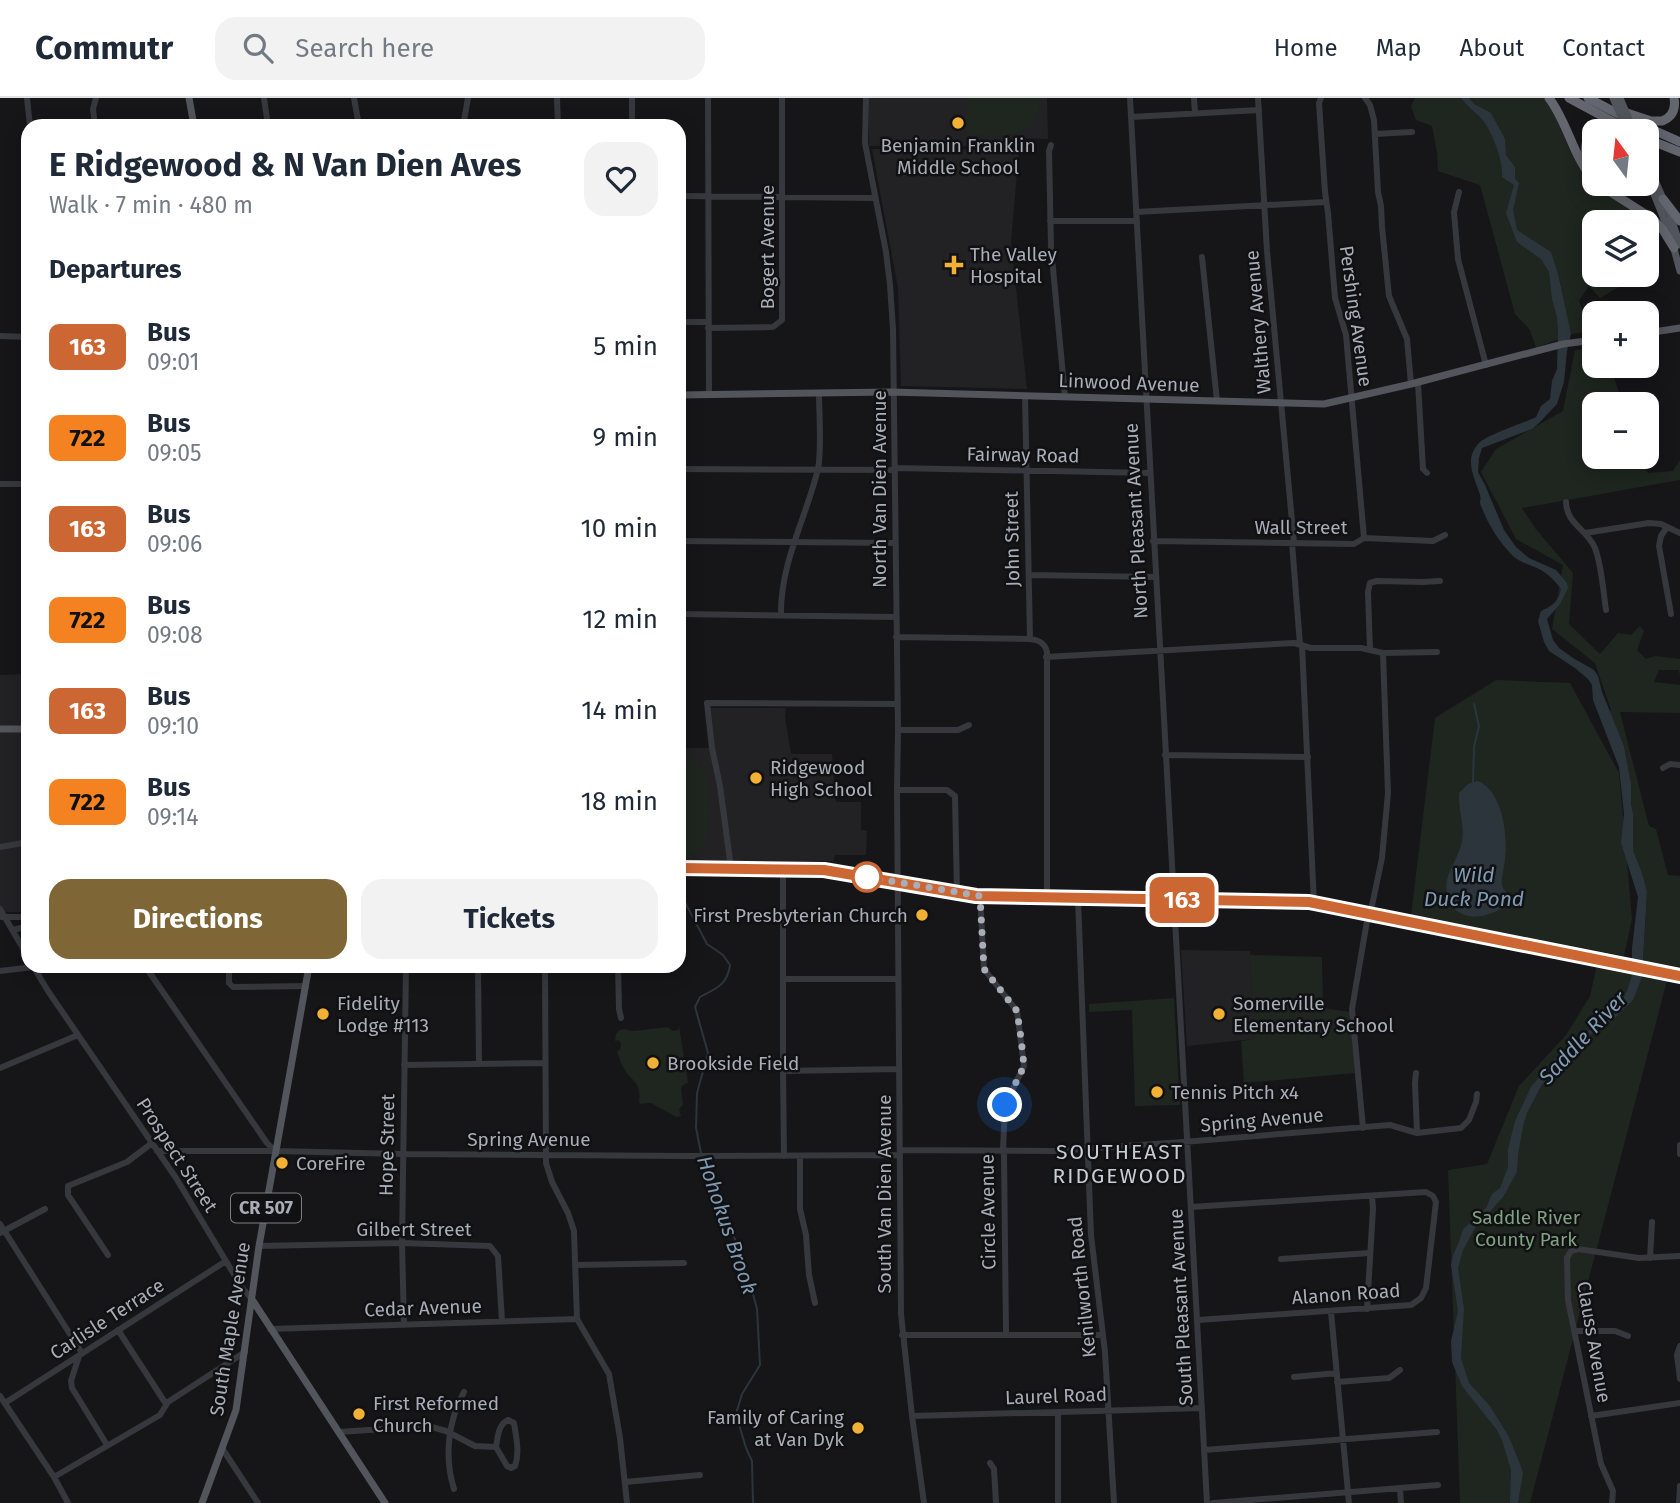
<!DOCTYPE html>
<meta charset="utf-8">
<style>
body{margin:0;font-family:"Fira Sans",sans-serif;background:#f2f2f3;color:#1f2937;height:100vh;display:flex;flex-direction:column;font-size:26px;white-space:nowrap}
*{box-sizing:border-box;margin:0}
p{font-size:23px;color:#747a83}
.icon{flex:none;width:38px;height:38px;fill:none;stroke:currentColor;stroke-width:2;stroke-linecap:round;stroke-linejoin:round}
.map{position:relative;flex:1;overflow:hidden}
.drawer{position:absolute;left:21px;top:21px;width:665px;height:854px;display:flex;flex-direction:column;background:#fff;border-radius:21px;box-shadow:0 4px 18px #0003}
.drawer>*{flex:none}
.badge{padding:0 14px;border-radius:10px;font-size:24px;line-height:46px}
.needle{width:46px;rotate:345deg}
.buttons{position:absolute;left:1582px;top:21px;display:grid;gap:14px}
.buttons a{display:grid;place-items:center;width:77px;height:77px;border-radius:14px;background:#fff;box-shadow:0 4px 18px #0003;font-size:35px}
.you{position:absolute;width:35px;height:35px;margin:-18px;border:5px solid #fff;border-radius:50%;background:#1a73e8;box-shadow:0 0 0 10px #1a73e833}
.map>.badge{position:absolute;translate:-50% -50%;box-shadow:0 0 0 4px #fff}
h2{padding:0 28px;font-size:26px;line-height:63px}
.round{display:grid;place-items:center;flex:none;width:74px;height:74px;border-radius:21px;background:#f2f2f3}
.headline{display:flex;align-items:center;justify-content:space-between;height:119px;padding:0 28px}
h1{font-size:33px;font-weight:700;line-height:52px}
.action{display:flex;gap:14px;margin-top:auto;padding:14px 28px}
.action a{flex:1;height:80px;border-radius:21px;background:#7e6636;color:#fff;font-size:28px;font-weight:700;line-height:80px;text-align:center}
.action a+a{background:#f2f2f3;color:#1f2937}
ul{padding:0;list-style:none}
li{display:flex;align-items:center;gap:21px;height:91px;padding:0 28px}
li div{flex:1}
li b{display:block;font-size:26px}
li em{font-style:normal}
li .badge{min-width:77px;font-weight:700;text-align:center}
header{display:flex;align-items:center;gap:42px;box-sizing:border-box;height:98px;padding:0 35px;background:#fff;border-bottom:2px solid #e0e1e3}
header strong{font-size:33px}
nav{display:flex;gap:38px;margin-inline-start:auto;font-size:24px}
.search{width:490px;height:63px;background:#f2f2f3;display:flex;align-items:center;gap:18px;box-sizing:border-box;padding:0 24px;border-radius:21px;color:#747a83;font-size:26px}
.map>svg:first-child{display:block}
.built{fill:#222225}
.green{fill:#1e261f}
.water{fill:#2c353c}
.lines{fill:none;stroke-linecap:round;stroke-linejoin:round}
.stream{stroke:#2c353c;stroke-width:2}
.minor{stroke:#37383d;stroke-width:6}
.major{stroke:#53555c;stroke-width:7}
.highway{stroke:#63666e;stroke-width:9}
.major-bridge{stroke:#53555c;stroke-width:7}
.line-casing{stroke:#fff;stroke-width:16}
.line{stroke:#c63;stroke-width:10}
.walk{stroke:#a8adb8;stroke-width:7;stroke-dasharray:0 12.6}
.poi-dot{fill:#f2b134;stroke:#111113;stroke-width:2.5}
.stop-dot{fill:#fff;stroke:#c63;stroke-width:3.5}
.labels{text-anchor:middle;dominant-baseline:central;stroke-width:5;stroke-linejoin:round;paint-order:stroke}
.shield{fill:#111113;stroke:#7b7e86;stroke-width:2}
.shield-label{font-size:18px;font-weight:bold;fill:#a8adb8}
.poi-label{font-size:19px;fill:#a8adb8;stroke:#111113;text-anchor:start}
.street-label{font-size:19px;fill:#a8adb8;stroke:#111113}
.park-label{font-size:19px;fill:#7fa381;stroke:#111113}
.water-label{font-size:21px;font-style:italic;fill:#7f9bb3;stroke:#111113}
.neighbourhood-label{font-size:21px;letter-spacing:2px;fill:#c9ccd4;stroke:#111113}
</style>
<header>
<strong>Commutr</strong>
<div class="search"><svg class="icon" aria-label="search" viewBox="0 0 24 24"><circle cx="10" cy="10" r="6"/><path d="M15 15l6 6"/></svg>Search here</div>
<nav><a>Home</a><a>Map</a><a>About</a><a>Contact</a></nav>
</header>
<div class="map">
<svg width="1680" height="1405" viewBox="0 0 1680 1405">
<rect width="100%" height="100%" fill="#161618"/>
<path class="built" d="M869 0H1047L1048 41 1017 40 1012 48H869Z
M872 51 1019 52 1011 144 1027 291 901 288 898 190Z
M28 576V814H0V577Z
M710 610H786L785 619 791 656H832L836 704H861V732L867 733 866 757H835L833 763H679V650H712Z
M1181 852 1250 853 1254 941 1187 948Z"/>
<path class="green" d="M967 0H1040C1039 46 1000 37 967 37Z
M1415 0H1546L1590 82 1642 116 1638 124H1594V177H1633V181L1600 200 1589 188 1579 203 1589 234 1571 236 1536 250 1530 232 1515 216 1480 87 1438 73 1437 55 1432 28 1416 22 1411 8Z
M1594 250V268H1610L1623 306H1594V359H1635L1648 375 1673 373 1680 362V382L1522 410 1535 430 1573 475 1569 526 1600 556 1618 535 1631 537 1640 528 1644 533 1637 552 1646 561 1655 558 1680 561V578L1679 572H1659L1654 584 1680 587V615L1620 614 1649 728 1656 731 1668 777 1680 778V869L1643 863 1647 793 1642 775 1633 752V716L1631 705V685L1626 657 1624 648 1609 613 1611 612 1595 565 1552 531 1563 467 1516 441 1481 374 1496 351 1563 313 1575 252Z
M1496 582 1570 585 1619 675 1632 821 1624 858 1411 817 1435 620Z
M679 660C710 661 708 687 709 710 709 733 710 759 679 759Z
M1250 857 1322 859 1323 910 1350 914 1355 975 1244 985 1241 943 1254 941Z
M1598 862 1669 875 1530 1405H1460L1448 1072 1487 1066 1519 988 1566 937 1590 898Z
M1174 900 1180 1007 1135 1008 1132 912 1089 914V906Z
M679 928 688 985H686L681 989 683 1007 679 1011 681 1018 676 1019 651 1005 640 1006 639 1003C642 984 631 983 624 971 621 966 619 960 617 954L620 951 621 946 619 942 615 943 616 936 619 932 625 931 633 933 667 929 673 933 678 932Z"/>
<path class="water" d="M1461 0H1469L1474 6 1491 15 1505 41 1506 57 1515 69V81L1519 85 1513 112 1517 132 1551 154 1558 176 1571 236 1567 253 1564 284 1557 306 1539 325 1532 331 1482 350 1479 360 1478 374 1485 387 1504 432 1516 449 1529 460 1556 472 1567 485 1568 490 1560 506 1547 521 1553 542 1559 550 1573 560 1594 572 1598 578 1602 594 1624 648 1631 685V705L1633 716V752L1642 775 1647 793 1642 879 1633 902 1615 920 1592 935 1558 967 1541 988 1527 1015 1523 1028 1518 1057 1517 1074 1503 1099 1475 1130 1463 1152 1458 1170 1464 1211 1461 1260 1469 1285 1490 1308 1509 1339 1520 1366 1523 1375 1518 1405H1510L1511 1372 1502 1342 1497 1332 1462 1288 1452 1264 1451 1243 1458 1213 1451 1167 1453 1157 1459 1144 1463 1131 1486 1110 1492 1096 1500 1090 1508 1069V1051L1515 1023 1531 989 1552 964 1599 924 1624 899 1628 890 1632 877V850L1638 799 1621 745 1624 716 1619 669 1593 602 1592 587 1588 581 1575 570 1549 553 1544 544 1538 523 1541 513C1551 509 1560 502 1561 491 1556 484 1549 477 1541 472 1532 467 1520 465 1513 458 1499 444 1488 426 1481 408 1478 399 1482 407 1480 397 1476 382 1463 363 1478 346 1488 336 1522 326 1536 319L1541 308 1550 301 1552 283 1557 271 1558 235 1557 219 1552 201 1549 174 1541 161 1517 144 1506 115 1514 87 1502 79C1504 65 1493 37 1485 25 1479 16 1468 10 1461 0Z
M1478 683C1502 693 1508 736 1505 760 1505 768 1501 779 1502 787 1503 792 1509 796 1508 802 1507 809 1498 813 1492 815 1472 823 1451 818 1447 794 1443 777 1459 761 1462 743 1465 728 1458 711 1459 695L1468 686Z"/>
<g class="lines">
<path class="stream" d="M1473 684 1474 649 1479 628 1474 606
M679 793 707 846 723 857 730 867C727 888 716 890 700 899L695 909 708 955 697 995 696 1030 701 1055
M702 1060 719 1096 749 1181 757 1211 760 1267 742 1296 736 1316 746 1350 752 1363 753 1405"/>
<path class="minor" d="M27 0 30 28
M264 0 268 28
M354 0 359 28
M557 0 558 28
M632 0V28
M708 0 709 297
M866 0 865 45 886 154 890 187 893 231 898 632 897 692 901 1216 912 1318 924 1405
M1130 0 1207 1405
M1194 0 1195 15
M1258 0 1267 153 1294 445
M1321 0 1319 5 1325 94 1328 115 1335 200 1346 237 1364 440
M1365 0 1370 7 1374 22 1378 94 1381 108 1382 129 1389 198 1407 241 1411 286
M1131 19 1259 12
M95 28 93 11 96 0
M463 28 468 0
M1375 36 1412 34
M1051 47 1049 53 1051 149 1065 299
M1459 94 1454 114 1458 161 1486 267
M679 98 875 100
M1136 114 1326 104
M1050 123H1137
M1202 159 1217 303
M679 224H708
M708 230 773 229 782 222V0
M0 238 28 239
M1418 285 1423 371 1427 375
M1025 298 1030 541
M895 370 1150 375
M679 371 895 372
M0 386H28
M1566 404C1567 427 1586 430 1595 450 1602 469 1603 492 1606 512
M1667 429 1661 438 1659 448 1671 516
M1585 435 1649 425 1661 426 1680 435
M679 443 895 445
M1153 443 1354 446 1364 440 1433 443 1445 437
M1292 445 1300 547
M1029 477 1155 479
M679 516 896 519
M781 517C780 466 806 420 818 371 822 351 819 316 819 295
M896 539 1030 541C1039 542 1045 545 1047 554V801
M1302 547 1314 806
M1370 552 1368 494 1370 485 1377 483 1423 484 1440 483
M1046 559 1294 545 1311 550H1361L1383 555 1437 554
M898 632H958L969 627
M1165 657 1308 659
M1663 670 1670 666 1680 667
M897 692H947L955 698 957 794
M0 749 28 744
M731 770 720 688 712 650 707 605 897 606
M783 771V973L784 1058
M980 798 984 871 1017 913 1024 968 1005 1007 1003 1052 1004 1057 1006 1236
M1078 801 1091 1137 1105 1254 1114 1405
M0 811 28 859
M1370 817 1382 760 1388 695 1383 555
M2 819H28
M13 832 28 828
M33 868 48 893 176 1080 241 1188 253 1203
M145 868 267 1045 275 1053
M229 868V885L233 889 306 888
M478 868 479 966
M545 868 546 1065 552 1084 568 1115 574 1133 577 1221 609 1276 620 1340 627 1405
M618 868 619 911 621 920
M0 873 33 869
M783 881H898
M404 967 545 965
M0 970 78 937
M783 973 899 971
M1416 975 1415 985 1417 1035
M1363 1030 1352 911 1368 817
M1680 1047V1056
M900 1052 1053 1053 1183 1044 1390 1027 1417 1035 1461 1030 1469 1022 1476 1004 1477 996
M157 1053H275L403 1056 684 1058 900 1057
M800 1058V1111L806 1137 809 1177 815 1205
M1191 1109 1426 1094 1433 1098 1436 1104 1426 1190 1421 1200 1411 1207 1198 1222
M0 1126 82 1255
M0 1135 45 1111
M259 1148 402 1145 490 1148 498 1158 502 1223
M108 1157 68 1097V1088L127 1064 152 1045
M1650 1160 1652 1124
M1281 1161 1370 1155
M576 1167 684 1165
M1367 1211 1373 1110 1372 1098
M1331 1214 1349 1405
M404 1227 402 1145 406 868
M270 1231 577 1221
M118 1232 166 1306
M1574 1233H1615L1628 1238
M902 1237H1103
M1680 1248 1677 1257 1680 1281
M79 1258 71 1283 72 1290 107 1347
M1294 1279 1337 1275
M1337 1284 1389 1280 1400 1272
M0 1298 54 1379 68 1405
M5 1305 226 1163
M1058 1314V1405
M912 1318 1202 1310
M1591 1318 1680 1305
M508 1322 514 1325C516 1339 520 1354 515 1368L511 1370 507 1368 496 1349C498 1338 498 1327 508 1322Z
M339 1334 428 1328 446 1333 475 1348 496 1349
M222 1350 258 1405
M1204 1352 1437 1334
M990 1365 994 1371 996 1405
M54 1379 160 1317 168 1304 245 1254
M625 1384 700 1377
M454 1391C444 1359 448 1323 464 1294
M1400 1391 1401 1405
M1213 1405 1438 1387
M1612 1405 1613 1393 1601 1366 1568 1202 1567 1160 1571 1153 1578 1151 1639 1160 1680 1158
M1679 1405 1680 1388"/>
<path class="major" d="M189 0 194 28
M1647 63 1670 117 1680 147
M1647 79 1670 136 1680 173
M1647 235 1680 230
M679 297 890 294 1324 306 1411 286 1563 246 1594 242
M0 631H28
M679 770 824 772 977 798 1309 804 1680 878
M253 1203 385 1405
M202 1405 236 1312 259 1148 309 868"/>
<path class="highway" d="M1549 0C1568 25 1573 59 1594 82
M1569 0 1630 33
M1588 0 1624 19 1680 44
M1627 15 1651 23H1662C1672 19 1676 11 1674 0
M1597 33H1612
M1647 41 1680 54
M1591 69C1584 56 1582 44 1594 34
M1598 86 1653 121 1663 132 1674 150
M1610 86H1624
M1663 101 1680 123"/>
<path class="major-bridge" d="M1613 0 1627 33
M1620 0 1634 33"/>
</g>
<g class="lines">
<g class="line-casing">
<path id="line" d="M679 770 824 772 976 798 1309 804 1680 878"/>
</g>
<use href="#line" class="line"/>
<path class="walk" d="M867 779 980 798 984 871 1017 913 1021 940 1024 968 1005 1007"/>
</g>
<g class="poi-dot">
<circle cx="958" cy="25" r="7"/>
<path d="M950.5 156.5h7v7h7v7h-7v7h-7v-7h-7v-7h7z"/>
<circle cx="756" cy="680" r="7"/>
<circle cx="922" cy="817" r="7"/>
<circle cx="323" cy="916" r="7"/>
<circle cx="1219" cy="916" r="7"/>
<circle cx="653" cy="965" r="7"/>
<circle cx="1157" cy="994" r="7"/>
<circle cx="282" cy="1065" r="7"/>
<circle cx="359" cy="1316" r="7"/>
<circle cx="858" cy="1330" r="7"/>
</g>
<circle class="stop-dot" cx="867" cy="779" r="14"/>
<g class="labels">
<rect class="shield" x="231" y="1095.5" width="70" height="29" rx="5"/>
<g class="shield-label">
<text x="266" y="1110">CR 507</text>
</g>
<g class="poi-label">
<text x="958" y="47" text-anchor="middle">Benjamin Franklin<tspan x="958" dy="22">Middle School</tspan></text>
<text x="970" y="156">The Valley<tspan x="970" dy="22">Hospital</tspan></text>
<text x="770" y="669">Ridgewood<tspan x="770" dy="22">High School</tspan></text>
<text x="908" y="817" text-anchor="end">First Presbyterian Church</text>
<text x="337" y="905">Fidelity<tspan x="337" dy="22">Lodge #113</tspan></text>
<text x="1233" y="905">Somerville<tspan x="1233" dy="22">Elementary School</tspan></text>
<text x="667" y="965">Brookside Field</text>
<text x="1171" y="994">Tennis Pitch x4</text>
<text x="296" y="1065">CoreFire</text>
<text x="373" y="1305">First Reformed<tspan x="373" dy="22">Church</tspan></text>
<text x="844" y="1319" text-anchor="end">Family of Caring<tspan x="844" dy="22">at Van Dyk</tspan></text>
</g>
<g class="street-label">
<text transform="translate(767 149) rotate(-90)">Bogert Avenue</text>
<text transform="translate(1356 218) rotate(82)">Pershing Avenue</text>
<text transform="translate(1258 224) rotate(-95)">Walthery Avenue</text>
<text transform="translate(1129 285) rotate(2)">Linwood Avenue</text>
<text transform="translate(1023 357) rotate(1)">Fairway Road</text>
<text transform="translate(879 391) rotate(-90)">North Van Dien Avenue</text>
<text transform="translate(1136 423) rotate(-93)">North Pleasant Avenue</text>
<text x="1301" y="429">Wall Street</text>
<text transform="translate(1012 441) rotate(-91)">John Street</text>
<text transform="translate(1262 1022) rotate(-5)">Spring Avenue</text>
<text x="529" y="1041">Spring Avenue</text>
<text transform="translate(387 1047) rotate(-89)">Hope Street</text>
<text transform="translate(177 1057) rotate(57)">Prospect Street</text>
<text transform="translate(884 1096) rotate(-90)">South Van Dien Avenue</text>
<text transform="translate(988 1114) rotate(-91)">Circle Avenue</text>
<text x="414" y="1131">Gilbert Street</text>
<text transform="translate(1082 1189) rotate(-96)">Kenilworth Road</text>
<text transform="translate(1346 1196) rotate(-4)">Alanon Road</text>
<text transform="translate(1181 1209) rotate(-93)">South Pleasant Avenue</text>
<text transform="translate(423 1210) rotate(-2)">Cedar Avenue</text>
<text transform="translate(107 1221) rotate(-33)">Carlisle Terrace</text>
<text transform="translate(230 1231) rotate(-81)">South Maple Avenue</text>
<text transform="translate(1594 1244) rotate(80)">Clauss Avenue</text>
<text transform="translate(1056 1298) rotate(-2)">Laurel Road</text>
</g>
<g class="park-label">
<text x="1526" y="1119">Saddle River<tspan x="1526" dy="22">County Park</tspan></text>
</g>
<g class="water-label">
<text x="1474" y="777">Wild<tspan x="1474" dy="24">Duck Pond</tspan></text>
<text transform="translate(1583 940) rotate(-47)">Saddle River</text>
<text transform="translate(727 1127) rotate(71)">Hohokus Brook</text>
</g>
<g class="neighbourhood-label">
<text x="1120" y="1054">SOUTHEAST<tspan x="1120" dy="24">RIDGEWOOD</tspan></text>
</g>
</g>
</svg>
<div class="buttons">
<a><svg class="needle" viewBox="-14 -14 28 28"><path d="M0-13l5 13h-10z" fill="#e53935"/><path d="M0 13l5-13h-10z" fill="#747a83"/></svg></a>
<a><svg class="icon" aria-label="layers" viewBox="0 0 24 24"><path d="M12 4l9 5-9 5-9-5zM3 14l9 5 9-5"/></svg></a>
<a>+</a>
<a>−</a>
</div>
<div class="you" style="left:1005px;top:1007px"></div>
<b class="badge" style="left:1182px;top:802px;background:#c63;color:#fff">163</b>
<section class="drawer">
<div class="headline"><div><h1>E Ridgewood &amp; N Van Dien Aves</h1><p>Walk · 7 min · 480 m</p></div><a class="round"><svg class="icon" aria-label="heart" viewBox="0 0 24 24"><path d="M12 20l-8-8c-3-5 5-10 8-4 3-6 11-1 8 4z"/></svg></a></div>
<h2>Departures</h2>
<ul>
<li><span class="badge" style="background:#c63;color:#fff">163</span><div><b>Bus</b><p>09:01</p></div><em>5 min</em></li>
<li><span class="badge" style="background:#f58220;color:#111">722</span><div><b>Bus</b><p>09:05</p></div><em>9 min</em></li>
<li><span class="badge" style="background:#c63;color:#fff">163</span><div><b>Bus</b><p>09:06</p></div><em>10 min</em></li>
<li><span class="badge" style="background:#f58220;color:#111">722</span><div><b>Bus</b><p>09:08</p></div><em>12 min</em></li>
<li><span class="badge" style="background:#c63;color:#fff">163</span><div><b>Bus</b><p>09:10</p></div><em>14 min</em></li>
<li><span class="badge" style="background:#f58220;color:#111">722</span><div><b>Bus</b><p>09:14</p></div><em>18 min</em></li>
</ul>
<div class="action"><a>Directions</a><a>Tickets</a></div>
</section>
</div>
